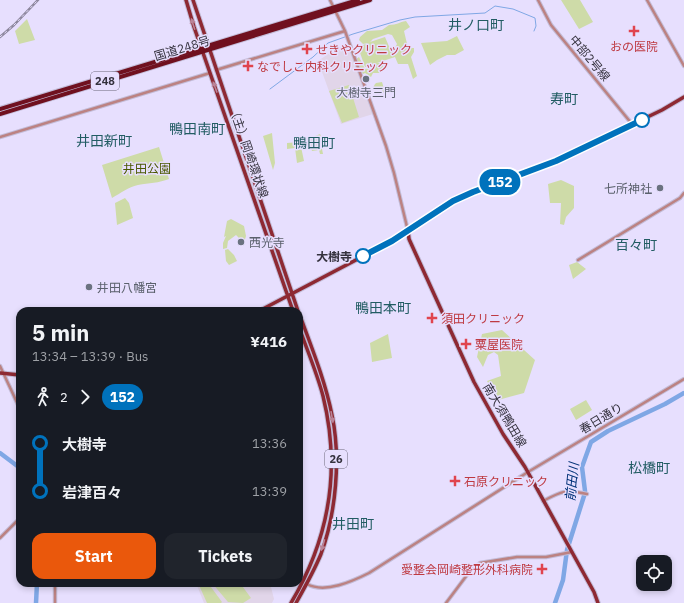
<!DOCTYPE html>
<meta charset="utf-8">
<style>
body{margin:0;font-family:"IBM Plex Sans","Noto Sans JP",sans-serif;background:#20242c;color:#f1f3f6;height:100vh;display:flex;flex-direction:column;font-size:15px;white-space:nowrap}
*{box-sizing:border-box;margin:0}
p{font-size:13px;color:#9ea1a6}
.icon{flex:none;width:22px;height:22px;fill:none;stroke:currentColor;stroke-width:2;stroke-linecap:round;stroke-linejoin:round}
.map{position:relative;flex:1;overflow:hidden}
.side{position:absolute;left:16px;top:307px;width:287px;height:280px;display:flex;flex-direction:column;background:#171b24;border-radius:12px;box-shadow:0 2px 6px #0003}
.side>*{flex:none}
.badge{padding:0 8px;border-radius:13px;font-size:14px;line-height:26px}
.tools{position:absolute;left:636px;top:555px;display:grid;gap:8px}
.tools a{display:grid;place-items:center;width:36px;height:36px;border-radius:8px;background:#171b24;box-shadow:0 2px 6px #0003;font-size:20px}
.map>.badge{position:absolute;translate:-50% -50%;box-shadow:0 0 0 2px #fff}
.legs{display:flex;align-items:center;gap:6px;height:44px;padding:0 16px;font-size:13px}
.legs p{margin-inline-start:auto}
.summary{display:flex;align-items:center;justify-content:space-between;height:68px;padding:0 16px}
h1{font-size:22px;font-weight:800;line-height:30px}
.primary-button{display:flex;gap:8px;margin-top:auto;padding:8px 16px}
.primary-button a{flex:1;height:46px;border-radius:12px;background:#ea580c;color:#fff;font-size:16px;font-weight:800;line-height:46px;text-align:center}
.primary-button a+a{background:#20242c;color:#f1f3f6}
ul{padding:0 16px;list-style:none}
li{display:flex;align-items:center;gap:14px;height:48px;font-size:15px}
li i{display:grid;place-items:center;width:6px;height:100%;margin:0 5px;background:currentColor}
li i::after{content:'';width:10px;height:10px;margin:-5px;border:3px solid;border-radius:50%;background:#171b24}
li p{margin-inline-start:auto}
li:first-child i{background:linear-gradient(#0000 50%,currentColor 0)}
li:last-child i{background:linear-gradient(currentColor 50%,#0000 0)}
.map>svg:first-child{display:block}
.education{fill:#e1d5e9}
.green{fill:#cedba8;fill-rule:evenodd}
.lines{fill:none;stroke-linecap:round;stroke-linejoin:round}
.stream{stroke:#7fa7e5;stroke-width:1}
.river{stroke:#7fa7e5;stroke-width:4.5}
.minor-casing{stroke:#c3bcd8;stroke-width:4.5}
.major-casing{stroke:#c3bcd8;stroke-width:5.5}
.highway-casing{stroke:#c3bcd8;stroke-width:6}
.minor{stroke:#bc8282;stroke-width:2.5}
.major{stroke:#8e2933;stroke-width:3.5}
.highway{stroke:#70101f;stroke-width:4}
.rail-casing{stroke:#8d879d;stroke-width:2.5}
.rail{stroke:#e7dffe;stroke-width:1;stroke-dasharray:3;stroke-linecap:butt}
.oneway{fill:#ba8498}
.line-1-casing{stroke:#fff;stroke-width:9}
.line-1{stroke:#0072bc;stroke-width:6}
.health-dot{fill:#e0444e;stroke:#e7dffe;stroke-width:1.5}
.worship-dot{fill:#6b7280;stroke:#e7dffe;stroke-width:1.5}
.stop-1-dot{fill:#fff;stroke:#0072bc;stroke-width:2}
.labels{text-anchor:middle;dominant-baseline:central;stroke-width:3;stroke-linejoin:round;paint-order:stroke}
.shield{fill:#e7dffe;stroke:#6a6678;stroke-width:1}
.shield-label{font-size:11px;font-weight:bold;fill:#35323e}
.health-label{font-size:12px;fill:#be3a42;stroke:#e7dffe;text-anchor:start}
.street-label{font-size:12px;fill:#35323e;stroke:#e7dffe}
.worship-label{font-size:12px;fill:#5b616d;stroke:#e7dffe;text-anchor:start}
.park-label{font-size:12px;fill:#4b5900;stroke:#e7dffe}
.stop-label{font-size:12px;font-weight:bold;fill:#35323e;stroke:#e7dffe;text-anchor:end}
.water-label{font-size:13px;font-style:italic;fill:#003177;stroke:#e7dffe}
.quarter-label{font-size:14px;fill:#225c63;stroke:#e7dffe}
</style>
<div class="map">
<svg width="684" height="603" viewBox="0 0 684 603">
<rect width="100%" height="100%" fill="#e7dffe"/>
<path class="education" d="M349 45 373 114 341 124 318 61 337 48Z
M196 583H270L274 599 272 603H204Z"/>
<path class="green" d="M561 0H580L593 22 579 29Z
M27 19 35 40 19 44 15 31Z
M406 21 410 27 404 31 408 48H414V52L411 57 417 76 413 79 408 64H398L395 57 377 63H383V67L381 69 380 73H373L371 77 365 73 363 74 356 59 359 57 365 69 371 68 372 65 365 67 358 47 368 43 363 44 359 40 360 37 367 31 382 30 389 25C397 25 399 22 406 21ZM388 34 392 35 397 44 395 48 391 51 385 37 370 42 373 39Z
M457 36 464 50 455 55H447L437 60 430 65 421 43 447 41Z
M382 82 385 92 377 95C373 91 372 87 376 83Z
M349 85 359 117 342 123 329 91Z
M272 133 275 163 273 170 263 136Z
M320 134 326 147 322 149 323 154H320L319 150 312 151 308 139Z
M300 142 304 161 297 163 295 148 287 149V143Z
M159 147 169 179C159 183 149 183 138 185 128 187 121 193 112 198L102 165Z
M561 180 574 186V208L566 217 564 225 560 224 561 203H550L548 184Z
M125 198 129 203 133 218 117 225 115 203Z
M231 219 244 226 246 236 244 243 236 235 228 241 227 248 223 249V243L226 236 224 237 227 221Z
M228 249 234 255 237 261 229 265 226 261 225 250Z
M577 262 586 269 573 279 569 265Z
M502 330 535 360 524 393 498 400 487 381 501 376 498 355 494 352 488 355 483 367 477 357 482 334Z
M388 334 392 358 372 362 370 343Z
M586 400 592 410 576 420 570 409Z
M198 583H208L222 602 221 603H207Z
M212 583H240L251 598 243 603 228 602Z"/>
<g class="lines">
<path class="stream" d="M270 89 313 57 328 43 353 34 400 20 415 17 485 13 495 6 513 9 535 18 536 26 534 31"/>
<path class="river" d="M0 453 20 468
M36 603 37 583
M555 603 563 580 567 550 584 496 585 491 582 467 591 442 608 431 665 404 684 393"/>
<g class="minor-casing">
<path id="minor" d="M330 0 345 31 386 146 394 173 408 231
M538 0 551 25 632 124
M647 0 684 66
M216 70 345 31
M0 137 210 73
M578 260 680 198 684 193
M0 366 20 409
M543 501C562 491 566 489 587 494
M0 538 20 518
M55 583V603
M307 584C325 594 353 581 369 573L528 472 684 379
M446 603 470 571 480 563 517 557H546L572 552"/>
</g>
<g class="major-casing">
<path id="major" d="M186 0 194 27 293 311
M193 0 298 311
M408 231 409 239 474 382 503 434 525 467 594 592 598 603
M259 311 392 241 453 201 473 192 556 161 662 110 684 97
M0 373 20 375
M291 603C329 539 341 469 323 396 317 373 307 350 299 327
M296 603C305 587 314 571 321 554 336 513 341 458 332 415 325 380 311 346 299 313"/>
</g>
<g class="highway-casing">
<path id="highway" d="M0 109 358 0
M0 114 370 0"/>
</g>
<use href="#minor" class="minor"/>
<use href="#major" class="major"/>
<use href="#highway" class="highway"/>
<g class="rail-casing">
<path id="rail" d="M0 37 14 25 38 0"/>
</g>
<use href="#rail" class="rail"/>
</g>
<defs><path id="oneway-solid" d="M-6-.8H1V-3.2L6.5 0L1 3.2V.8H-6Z"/></defs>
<g class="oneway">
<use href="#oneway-solid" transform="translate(193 24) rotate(-108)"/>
<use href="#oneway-solid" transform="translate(215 87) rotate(-110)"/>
<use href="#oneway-solid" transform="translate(332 417) rotate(80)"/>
<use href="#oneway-solid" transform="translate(323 545) rotate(106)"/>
</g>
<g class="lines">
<g class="line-1-casing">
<path id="line-1" d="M363 256 392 241 453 201 473 192 556 161 642 120"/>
</g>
<use href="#line-1" class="line-1"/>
</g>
<g class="health-dot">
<path d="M632 25h4v4h4v4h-4v4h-4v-4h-4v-4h4z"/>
<path d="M305 43h4v4h4v4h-4v4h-4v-4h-4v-4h4z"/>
<path d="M246 60h4v4h4v4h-4v4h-4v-4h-4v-4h4z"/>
<path d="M430 312h4v4h4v4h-4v4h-4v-4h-4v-4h4z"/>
<path d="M464 338h4v4h4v4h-4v4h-4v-4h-4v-4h4z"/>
<path d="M453 475h4v4h4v4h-4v4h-4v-4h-4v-4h4z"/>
<path d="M540 563h4v4h4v4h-4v4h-4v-4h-4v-4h4z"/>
</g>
<g class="worship-dot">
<circle cx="366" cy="79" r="4"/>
<circle cx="660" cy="188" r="4"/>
<circle cx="241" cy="242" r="4"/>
<circle cx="89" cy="287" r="4"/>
</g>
<g class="stop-1-dot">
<circle cx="642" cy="120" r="7"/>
<circle cx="363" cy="256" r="7"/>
</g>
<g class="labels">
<g class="shield">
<rect x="91" y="72" width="28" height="18" rx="3"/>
<rect x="325" y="450" width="22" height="18" rx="3"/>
</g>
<g class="shield-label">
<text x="105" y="81">248</text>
<text x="336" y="459">26</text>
</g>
<g class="health-label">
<text x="634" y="46" text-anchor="middle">おの医院</text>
<text x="316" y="49">せきやクリニック</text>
<text x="257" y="66">なでしこ内科クリニック</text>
<text x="441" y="318">須田クリニック</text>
<text x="475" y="344">粟屋医院</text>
<text x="464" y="481">石原クリニック</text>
<text x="533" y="569" text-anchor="end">愛整会岡崎整形外科病院</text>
</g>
<g class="street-label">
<text transform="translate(182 48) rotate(-17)">国道248号</text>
<text transform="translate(590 58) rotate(50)">中部2号線</text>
<text transform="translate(249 152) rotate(71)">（主）岡崎環状線</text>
<text transform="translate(505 415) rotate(59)">南大須鴨田線</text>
<text transform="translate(601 418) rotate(-31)">春日通り</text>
</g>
<g class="worship-label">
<text x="366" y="92" text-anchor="middle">大樹寺三門</text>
<text x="652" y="188" text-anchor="end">七所神社</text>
<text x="249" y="242">西光寺</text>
<text x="97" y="287">井田八幡宮</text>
</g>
<g class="park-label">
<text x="147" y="168">井田公園</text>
</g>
<g class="stop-label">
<text x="352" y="256">大樹寺</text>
</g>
<g class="water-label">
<text transform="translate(572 482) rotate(-84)">前田川</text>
</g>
<g class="quarter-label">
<text x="476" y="25">井ノ口町</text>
<text x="564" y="99">寿町</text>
<text x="197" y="129">鴨田南町</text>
<text x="104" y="141">井田新町</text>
<text x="314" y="143">鴨田町</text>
<text x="636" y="245">百々町</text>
<text x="383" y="308">鴨田本町</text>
<text x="649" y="468">松橋町</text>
<text x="353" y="524">井田町</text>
</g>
</g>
</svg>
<div class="tools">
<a><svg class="icon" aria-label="locate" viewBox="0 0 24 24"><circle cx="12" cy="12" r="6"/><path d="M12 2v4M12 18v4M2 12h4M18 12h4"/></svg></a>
</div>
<b class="badge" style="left:500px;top:182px;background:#0072bc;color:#fff">152</b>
<section class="side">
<div class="summary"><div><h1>5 min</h1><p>13:34 – 13:39 · Bus</p></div><b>¥416</b></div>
<div class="legs"><svg class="icon" aria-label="walk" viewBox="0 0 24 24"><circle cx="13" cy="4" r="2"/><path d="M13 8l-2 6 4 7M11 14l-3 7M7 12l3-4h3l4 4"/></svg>2<svg class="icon" aria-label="forward" viewBox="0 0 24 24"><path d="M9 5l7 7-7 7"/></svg><b class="badge" style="background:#0072bc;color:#fff">152</b></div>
<ul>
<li><i style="color:#0072bc"></i><b>大樹寺</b><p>13:36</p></li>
<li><i style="color:#0072bc"></i><b>岩津百々</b><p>13:39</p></li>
</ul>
<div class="primary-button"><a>Start</a><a>Tickets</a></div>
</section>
</div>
